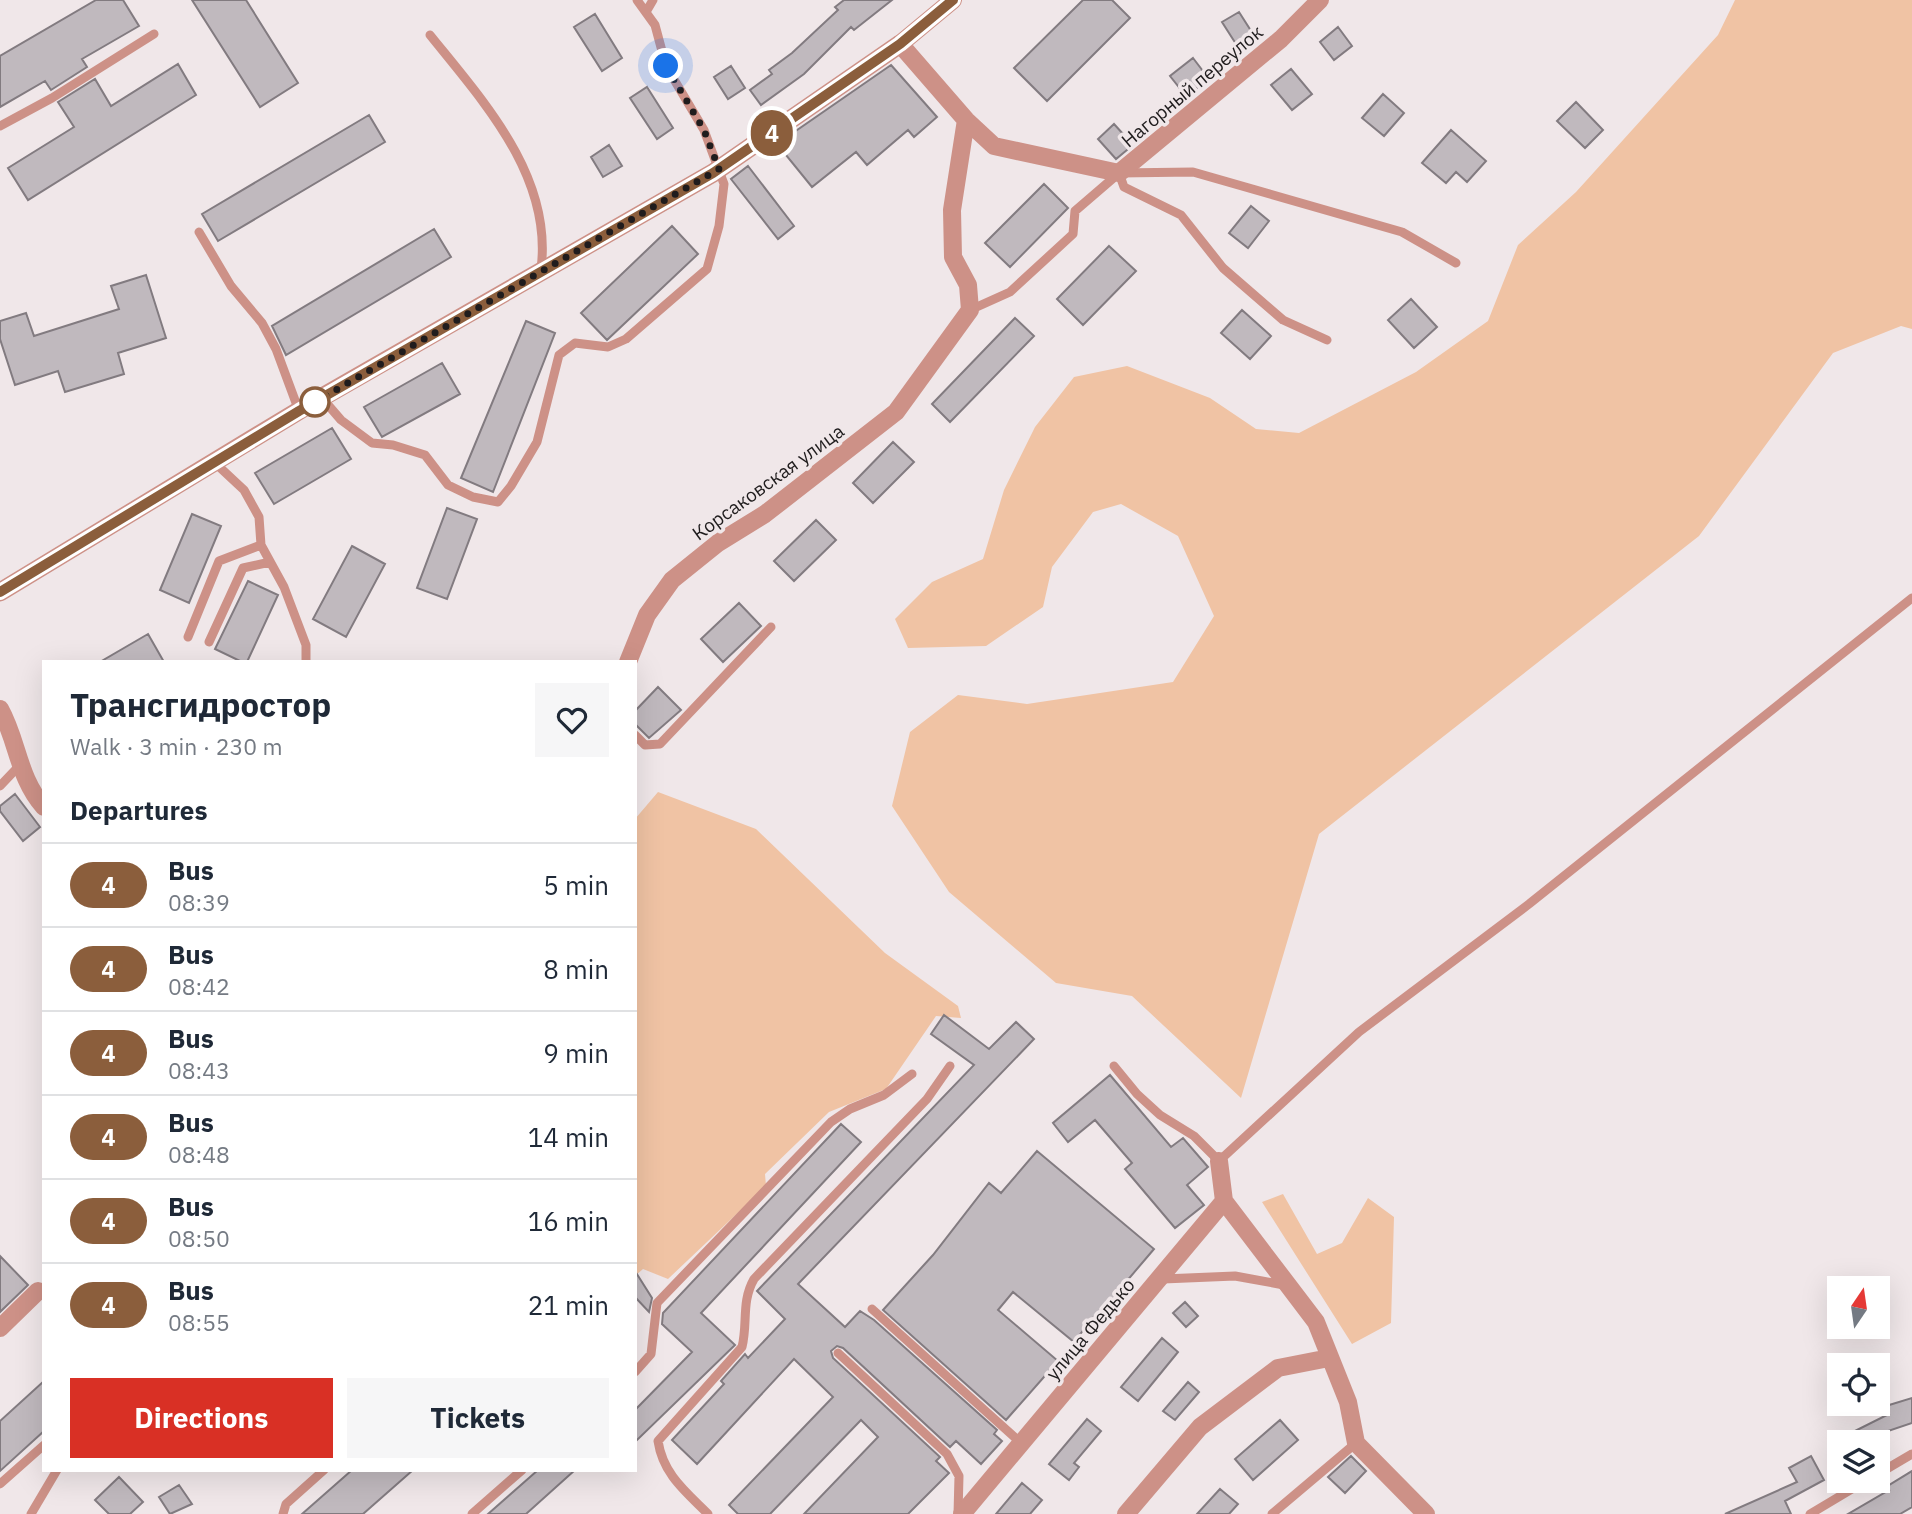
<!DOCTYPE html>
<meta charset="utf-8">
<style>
body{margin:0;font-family:"IBM Plex Sans",sans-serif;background:#f6f6f7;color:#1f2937;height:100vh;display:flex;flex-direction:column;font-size:26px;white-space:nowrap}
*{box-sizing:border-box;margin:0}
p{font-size:23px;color:#747a83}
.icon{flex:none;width:38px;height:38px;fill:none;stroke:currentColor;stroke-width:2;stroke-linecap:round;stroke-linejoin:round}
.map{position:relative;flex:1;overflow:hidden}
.sheet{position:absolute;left:42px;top:660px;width:595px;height:812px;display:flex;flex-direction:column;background:#fff;border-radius:0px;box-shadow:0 7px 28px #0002}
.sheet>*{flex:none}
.badge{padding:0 14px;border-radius:23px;font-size:24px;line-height:46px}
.needle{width:46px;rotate:13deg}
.fabs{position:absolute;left:1827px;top:1276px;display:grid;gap:14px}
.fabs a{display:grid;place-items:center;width:63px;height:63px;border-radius:0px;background:#fff;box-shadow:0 7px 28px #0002;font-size:35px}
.you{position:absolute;width:35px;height:35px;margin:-18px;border:5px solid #fff;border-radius:50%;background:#1a73e8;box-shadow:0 0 0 10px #1a73e833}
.map>.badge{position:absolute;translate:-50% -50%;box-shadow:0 0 0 4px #fff}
h2{padding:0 28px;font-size:26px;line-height:63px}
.round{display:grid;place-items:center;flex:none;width:74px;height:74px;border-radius:0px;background:#f6f6f7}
.summary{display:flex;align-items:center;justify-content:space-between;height:119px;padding:0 28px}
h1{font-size:33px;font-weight:700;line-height:52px}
.primary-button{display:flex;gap:14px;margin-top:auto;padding:14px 28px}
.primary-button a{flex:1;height:80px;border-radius:0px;background:#d93025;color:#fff;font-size:28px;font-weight:700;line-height:80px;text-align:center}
.primary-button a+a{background:#f6f6f7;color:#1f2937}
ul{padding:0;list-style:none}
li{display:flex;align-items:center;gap:21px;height:84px;padding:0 28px;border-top:2px solid #e0e1e3}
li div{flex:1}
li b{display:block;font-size:26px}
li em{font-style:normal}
li .badge{min-width:77px;font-weight:700;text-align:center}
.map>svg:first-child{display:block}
.green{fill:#f0c3a4}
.building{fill:#c0b9be;stroke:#827b80;stroke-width:2}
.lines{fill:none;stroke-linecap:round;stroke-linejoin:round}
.service{stroke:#cd9187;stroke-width:9}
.minor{stroke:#cd9187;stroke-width:18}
.tertiary{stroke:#cd9187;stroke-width:19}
.line-casing{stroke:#fff;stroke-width:16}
.line{stroke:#8b5e3c;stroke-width:10}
.walk{stroke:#1f1c1d;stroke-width:7;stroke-dasharray:0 12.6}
.stop-dot{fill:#fff;stroke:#8b5e3c;stroke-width:3.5}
.labels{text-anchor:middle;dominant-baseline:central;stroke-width:7;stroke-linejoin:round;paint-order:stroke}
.street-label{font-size:19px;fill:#1f1c1d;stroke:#f0e7e9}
</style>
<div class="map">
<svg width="1912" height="1514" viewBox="0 0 1912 1514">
<rect width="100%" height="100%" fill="#f0e7e9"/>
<path class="green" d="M1735 0H1912V329L1901 326 1833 353 1699 536 1319 834 1241 1098 1132 996 1056 983 949 892 892 806 910 732 958 695 1027 704 1173 682 1214 616 1178 536 1121 504 1093 512 1052 567 1043 607 986 646 908 648 895 619 932 582 983 559 1004 490 1035 427 1074 377 1127 366 1210 398 1256 429 1299 433 1416 372 1488 321 1518 245 1576 192 1718 35Z
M658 792 756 829 885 953 958 1006 961 1018 936 1016 886 1089 829 1112 765 1174 766 1186 668 1279 643 1269 635 1276V819Z
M1283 1194 1317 1254 1342 1243 1368 1198 1394 1217 1391 1323 1352 1344 1262 1202Z"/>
<path class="building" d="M96 0H123L139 26 82 59 87 67 51 90 45 81 0 107V56Z
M192 0H246L298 83 260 107Z
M844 0H892L854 30 851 27 804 74 761 105 750 90 772 74 769 70 792 53 838 10 835 7Z
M1083 0H1112L1130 18 1047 101 1014 68Z
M1239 12 1253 34 1236 44 1222 22Z
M595 14 622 58 602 71 574 27Z
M1338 27 1352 46 1334 60 1320 42Z
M1193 58 1209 79 1186 96 1170 76Z
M178 64 196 95 28 200 8 168 74 127 58 102 95 79 111 106Z
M891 65 937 117 914 137 908 130 867 165 856 152 812 187 777 144Z
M731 66 745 88 728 99 714 77Z
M1291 69 1312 94 1292 110 1271 85Z
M647 87 673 128 657 139 630 98Z
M1383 94 1404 113 1384 136 1362 118Z
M1576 102 1603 130 1585 148 1557 121Z
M369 115 385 142 218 241 202 214Z
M1114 124 1133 145 1116 159 1098 139Z
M1451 130 1486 161 1467 182 1456 172 1446 183 1422 163Z
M609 145 622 166 603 177 591 157Z
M748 166 794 226 778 239 731 179Z
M1044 184 1068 208 1010 267 985 243Z
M1251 206 1269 221 1248 248 1229 233Z
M672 226 698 254 607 340 581 313Z
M434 229 451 257 286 355 272 326Z
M1109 246 1136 271 1083 325 1057 299Z
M146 275 166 338 118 353 124 374 65 392 58 371 15 385 0 339V321L26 313 34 336 119 309 111 286Z
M1411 299 1437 327 1414 348 1388 320Z
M1242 310 1271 336 1250 359 1221 333Z
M1015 318 1034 336 950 422 932 404Z
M526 321 555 333 493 492 461 478Z
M442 363 460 394 382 437 364 407Z
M332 428 351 459 274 504 255 473Z
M893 442 914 462 873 503 853 483Z
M447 508 477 519 447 599 417 588Z
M192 514 221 526 189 603 160 590Z
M816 520 836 540 794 581 774 561Z
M352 546 385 564 346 637 313 619Z
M248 581 278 595 247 662H242L215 649Z
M739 603 761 626 723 662 701 639Z
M148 634 164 662H100Z
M658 687 681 710 649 738 635 724V711Z
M15 794 40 827 23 841 0 811V806Z
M944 1015 989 1049 1016 1022 1034 1039 798 1284 845 1327 860 1311 874 1320 997 1430 994 1434 1002 1441 981 1464 956 1441 950 1447 843 1348 837 1346 831 1351 833 1358 940 1457 936 1461 949 1473 908 1514H804L878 1437 861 1420 770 1514H738L729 1505 833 1397 794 1359 697 1464 672 1440 724 1384 721 1381 745 1354 748 1358 785 1319 757 1291 974 1065 931 1034Z
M1110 1075 1171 1147 1183 1138 1208 1167 1187 1185 1204 1205 1175 1228 1125 1169 1132 1163 1095 1120 1068 1142 1053 1123Z
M841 1124 861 1142 701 1313 735 1345 635 1442V1410L692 1352 662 1324 663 1313Z
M1037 1151 1154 1249 1120 1289 1125 1292 1103 1319 1096 1314 1074 1342 1013 1292 998 1310 1058 1361 1006 1420 883 1310 933 1255 989 1183 1001 1193Z
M0 1256 28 1285 0 1312Z
M635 1271 652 1298 649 1312 635 1297Z
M1185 1302 1198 1316 1186 1327 1173 1313Z
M1162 1338 1178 1352 1138 1401 1121 1387Z
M44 1381V1431L0 1471V1421Z
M1188 1382 1199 1392 1175 1420 1163 1411Z
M1912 1398V1423L1876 1435 1879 1442H1833L1889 1414 1886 1406Z
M1087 1419 1101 1431 1074 1463 1079 1467 1069 1480 1049 1464Z
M1280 1420 1298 1440 1253 1480 1235 1459Z
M1351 1456 1366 1471 1345 1493 1328 1477Z
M1811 1456 1824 1480 1785 1501 1791 1514H1725L1797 1482 1789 1468Z
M352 1470H413L363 1514H302Z
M538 1470H575L526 1514H488Z
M1912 1471V1507L1900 1514H1848L1889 1490 1886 1487Z
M119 1477 143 1502 130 1514H109L95 1500Z
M1022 1483 1042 1500 1030 1514H996Z
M179 1485 192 1504 170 1514 159 1497Z
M1220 1489 1238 1504 1229 1514H1197Z"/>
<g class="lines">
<path class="service" d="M646 12 653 0
M430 35C484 102 553 177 541 269
M0 126 52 98 154 34
M199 232 231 286 262 323 276 349 299 411
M970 310 1010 292 1073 234 1075 211 1118 174
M1327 340 1283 320 1223 268 1181 215 1124 187 1119 173 1193 172 1402 232 1456 263
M322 398 341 420 372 443 393 445 425 455 448 485 473 497 498 502 511 486 537 442 559 355 575 343 608 347 626 339 707 269 719 226 724 184 704 130 666 66 655 25 637 0
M214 462 244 490 259 517 261 545 284 587 306 645V662
M188 637 219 561 261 545
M209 642 243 568 270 562
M635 735 645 745 660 744 771 627
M0 786 19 766
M1114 1066 1137 1094 1160 1115 1194 1136 1219 1161 1359 1032 1529 904 1912 598
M1163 1279 1235 1276 1284 1285
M872 1309 1021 1443
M838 1353 947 1454 959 1476 958 1514
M635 1372 651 1354 657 1303 831 1122 850 1109 884 1095 912 1074
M1878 1474 1912 1454
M0 1484 44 1445
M31 1514 57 1470
M283 1514 286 1504 324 1470
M472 1514 522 1470
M708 1514C685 1491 663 1474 658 1441L742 1347C748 1323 741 1302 754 1279L927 1099 950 1066
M1272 1514 1356 1443
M1810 1514 1867 1480"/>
<path class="minor" d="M953 0 900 44 966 120 994 146 1119 173 1281 39 1320 0
M628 662 647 615 672 580 718 543 765 514 896 412 970 310 968 285 953 257 952 210 966 120
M0 709C18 741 18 778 44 807
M1224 1201 1316 1322 1348 1402 1356 1443 1426 1514
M0 1328 38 1291
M962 1514 1224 1201 1219 1161
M1126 1514 1200 1427 1278 1368 1329 1358"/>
<path class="tertiary" d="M0 592 305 407 713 173 900 44"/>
</g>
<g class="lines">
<g class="line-casing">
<path id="line" d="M0 592 299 411 713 173 900 44 953 0"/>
</g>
<use href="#line" class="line"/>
<path class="walk" d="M315 402 719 169 704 130 666 66"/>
</g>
<circle class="stop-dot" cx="315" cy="402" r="14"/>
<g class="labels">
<g class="street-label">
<text transform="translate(1192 86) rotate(-40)">Нагорный переулок</text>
<text transform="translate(768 482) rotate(-36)">Корсаковская улица</text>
<text transform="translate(1090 1329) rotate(-50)">улица Федько</text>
</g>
</g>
</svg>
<div class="fabs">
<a><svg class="needle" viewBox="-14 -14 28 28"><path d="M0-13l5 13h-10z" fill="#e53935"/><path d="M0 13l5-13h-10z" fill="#747a83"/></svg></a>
<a><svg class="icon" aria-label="locate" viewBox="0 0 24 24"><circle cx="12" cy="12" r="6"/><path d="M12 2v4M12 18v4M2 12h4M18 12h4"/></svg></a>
<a><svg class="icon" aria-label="layers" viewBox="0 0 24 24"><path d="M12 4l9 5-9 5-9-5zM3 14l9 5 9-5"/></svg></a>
</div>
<div class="you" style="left:666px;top:66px"></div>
<b class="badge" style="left:772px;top:133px;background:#8b5e3c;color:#fff">4</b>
<section class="sheet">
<div class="summary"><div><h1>Трансгидростор</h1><p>Walk · 3 min · 230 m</p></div><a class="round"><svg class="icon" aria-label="heart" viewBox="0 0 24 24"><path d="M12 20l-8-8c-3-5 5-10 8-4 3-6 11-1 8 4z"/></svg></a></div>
<h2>Departures</h2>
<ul>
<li><span class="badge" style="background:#8b5e3c;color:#fff">4</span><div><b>Bus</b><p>08:39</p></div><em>5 min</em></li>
<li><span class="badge" style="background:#8b5e3c;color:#fff">4</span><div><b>Bus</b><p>08:42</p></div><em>8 min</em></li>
<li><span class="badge" style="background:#8b5e3c;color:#fff">4</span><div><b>Bus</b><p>08:43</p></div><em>9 min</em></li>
<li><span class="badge" style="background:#8b5e3c;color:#fff">4</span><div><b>Bus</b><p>08:48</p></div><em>14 min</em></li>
<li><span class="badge" style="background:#8b5e3c;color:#fff">4</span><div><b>Bus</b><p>08:50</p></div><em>16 min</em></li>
<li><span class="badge" style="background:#8b5e3c;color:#fff">4</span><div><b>Bus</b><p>08:55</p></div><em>21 min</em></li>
</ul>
<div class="primary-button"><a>Directions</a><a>Tickets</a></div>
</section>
</div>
